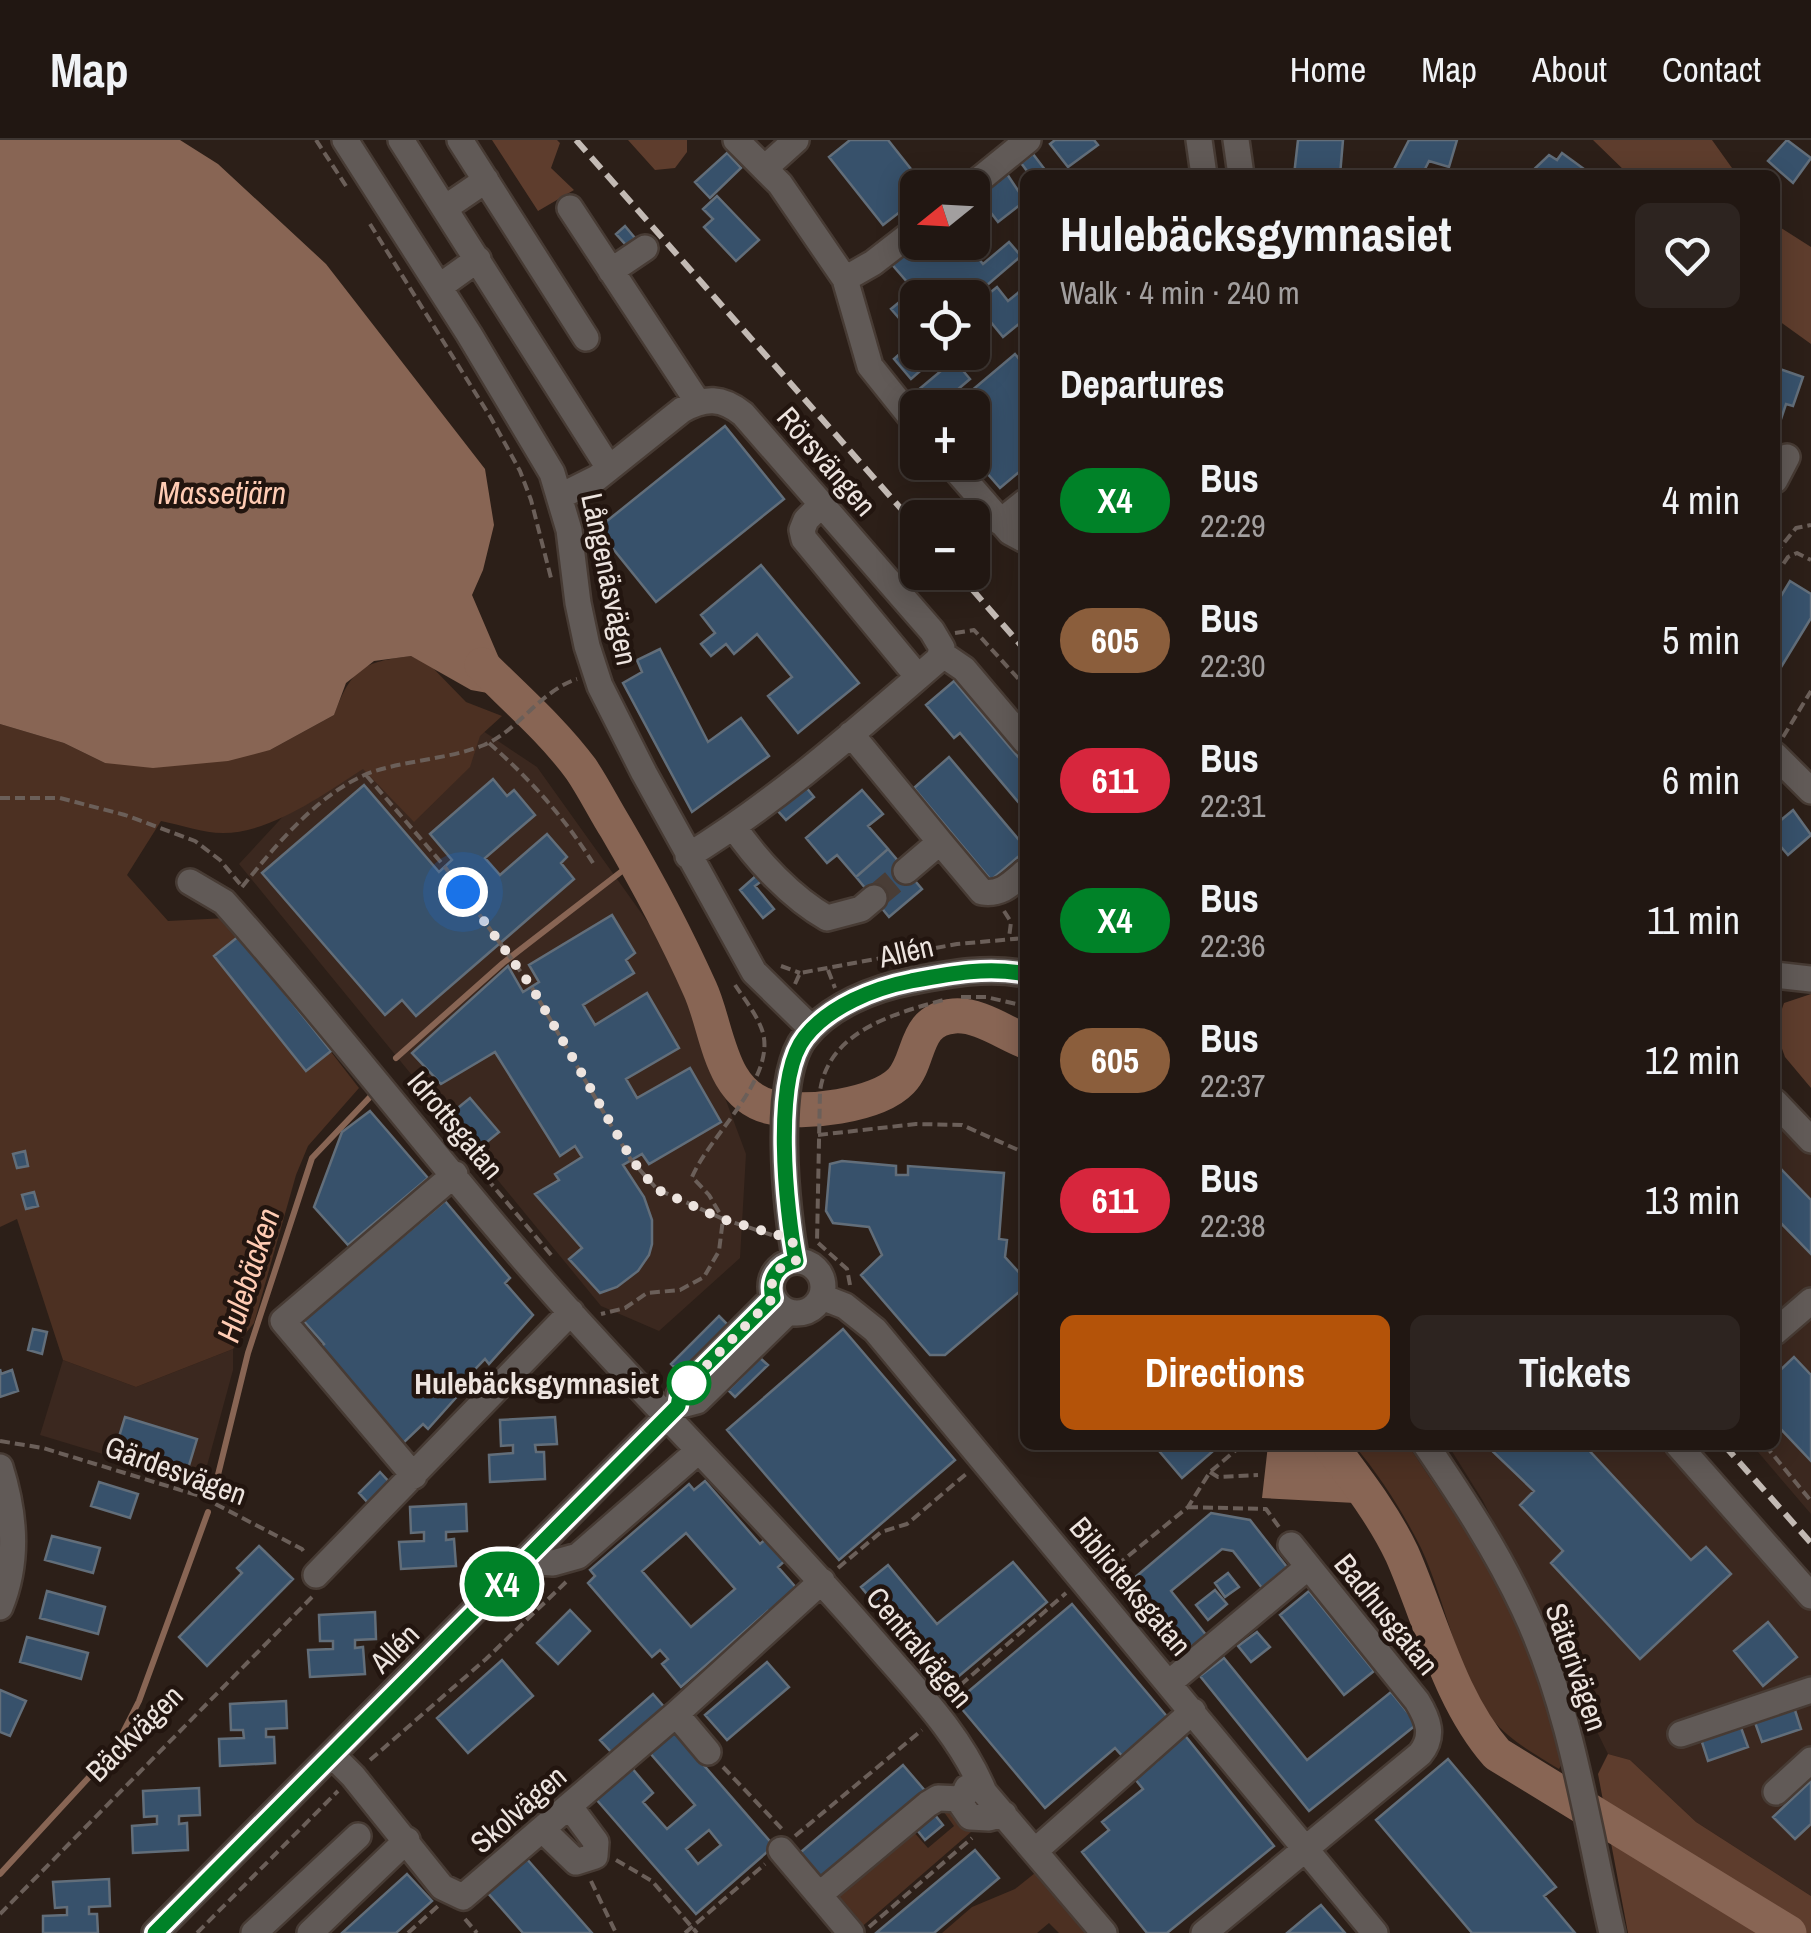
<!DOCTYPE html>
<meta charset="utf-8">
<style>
body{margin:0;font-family:"Archivo Narrow",sans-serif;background:#2d2420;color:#f1f3f6;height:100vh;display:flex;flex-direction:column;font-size:38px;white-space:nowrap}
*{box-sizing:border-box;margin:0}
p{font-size:32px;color:#a29f9f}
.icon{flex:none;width:55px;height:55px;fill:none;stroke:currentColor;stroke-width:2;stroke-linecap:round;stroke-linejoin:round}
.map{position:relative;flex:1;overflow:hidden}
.side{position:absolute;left:1020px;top:30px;width:760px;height:1280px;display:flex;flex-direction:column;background:#211712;border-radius:15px;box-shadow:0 5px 25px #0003,0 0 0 2px #3e3632}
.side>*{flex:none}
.badge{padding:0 20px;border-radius:32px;font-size:35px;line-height:65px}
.needle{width:65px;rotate:252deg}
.fabs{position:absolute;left:900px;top:30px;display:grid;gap:20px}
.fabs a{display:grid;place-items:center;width:90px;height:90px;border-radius:15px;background:#211712;box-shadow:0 5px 25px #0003,0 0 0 2px #3e3632;font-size:50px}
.you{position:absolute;width:50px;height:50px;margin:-25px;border:8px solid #fff;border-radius:50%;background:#1a73e8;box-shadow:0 0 0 15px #1a73e833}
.map>.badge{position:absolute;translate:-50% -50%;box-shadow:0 0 0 5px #fff}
h2{padding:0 40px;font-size:38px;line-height:90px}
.round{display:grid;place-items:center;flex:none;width:105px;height:105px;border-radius:15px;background:#2d2420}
.overview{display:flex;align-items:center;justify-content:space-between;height:170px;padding:0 40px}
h1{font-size:48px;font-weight:800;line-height:75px}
.button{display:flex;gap:20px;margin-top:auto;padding:20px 40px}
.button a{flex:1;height:115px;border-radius:15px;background:#b45309;color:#fff;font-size:40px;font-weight:800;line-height:115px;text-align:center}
.button a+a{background:#2d2420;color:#f1f3f6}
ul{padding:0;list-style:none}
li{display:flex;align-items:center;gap:30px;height:140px;padding:0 40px}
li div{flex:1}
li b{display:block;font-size:38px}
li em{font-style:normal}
li .badge{min-width:110px;font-weight:700;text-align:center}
header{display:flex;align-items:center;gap:60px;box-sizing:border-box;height:140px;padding:0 50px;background:#211712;border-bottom:2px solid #3e3632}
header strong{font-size:48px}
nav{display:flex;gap:55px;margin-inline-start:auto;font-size:35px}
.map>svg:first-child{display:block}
.built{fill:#3b281f}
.green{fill:#4c3022}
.forest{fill:#5e3d2d}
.water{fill:#886554}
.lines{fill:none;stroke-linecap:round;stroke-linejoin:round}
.stream{stroke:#886554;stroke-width:6}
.river{stroke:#886554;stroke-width:35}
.building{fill:#37516b;stroke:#626e7a;stroke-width:2.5;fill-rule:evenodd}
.minor-tunnel{stroke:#493d36;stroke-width:25;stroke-dasharray:25 12;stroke-linecap:butt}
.minor-casing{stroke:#473b34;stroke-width:30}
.path{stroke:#6b5f59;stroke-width:4;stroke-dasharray:10 5;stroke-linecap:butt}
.minor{stroke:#615a57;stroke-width:25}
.rail{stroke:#c3bab4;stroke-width:6;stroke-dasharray:15 8;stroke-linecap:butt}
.line-casing{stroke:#fff;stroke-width:22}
.line{stroke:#008228;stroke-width:15}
.walk{stroke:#ede4df;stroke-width:10;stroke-dasharray:0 18}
.stop-dot{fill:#fff;stroke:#008228;stroke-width:5}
.labels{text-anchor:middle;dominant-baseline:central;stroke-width:9;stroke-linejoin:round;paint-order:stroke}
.street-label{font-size:30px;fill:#ede4df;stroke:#22150f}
.stop-label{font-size:30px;font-weight:bold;fill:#ede4df;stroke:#22150f;text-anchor:end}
.water-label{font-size:32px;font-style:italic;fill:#ffccb4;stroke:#22150f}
</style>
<header>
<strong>Map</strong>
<nav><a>Home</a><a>Map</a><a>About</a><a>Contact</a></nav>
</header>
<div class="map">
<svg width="1811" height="1793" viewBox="0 0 1811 1793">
<rect width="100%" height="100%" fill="#2c1f18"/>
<path class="built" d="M378 574 462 577 537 627 672 816 746 1014 740 1118 659 1191 601 1166 239 724Z
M1775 972 1811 1009V1374L1752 1305H1775Z
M233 1209V1230L202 1344 40 1295 63 1220 136 1247Z
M1448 1305H1692L1811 1442V1756L1696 1682 1630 1620 1608 1614 1483 1361Z"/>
<path class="green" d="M411 516 431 526 466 562 502 576 480 596 470 627 414 682 363 629C324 654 271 693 223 693 203 693 181 685 161 681L127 735 168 781 227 778 359 948 308 1006 296 1035 254 1183 233 1209 136 1247 63 1220 17 1079 0 1087V584L64 603 105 623 270 610 334 575C352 528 362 522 411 516Z
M1354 1305H1408L1502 1445 1539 1535 1563 1622 1559 1629C1535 1614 1510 1601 1492 1579 1458 1536 1445 1459 1421 1408 1403 1372 1380 1336 1354 1305Z
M950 1665 971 1692 858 1790 832 1758 912 1690 928 1708 954 1686 941 1668Z
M1045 1725 1103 1793H1059L1049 1783 1037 1793H942L972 1767 1015 1749Z"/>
<path class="forest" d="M492 0H557L560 3 551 28 574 50 538 71Z
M628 0H687V12L675 28 655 30Z
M1593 0H1712L1737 35H1629Z
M1775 84 1811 107V204L1775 178Z
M1811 854V948L1785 917 1775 889 1784 863Z
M1608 1614 1630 1620 1696 1682 1811 1756V1793H1628L1598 1634Z"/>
<path class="water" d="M0 0H180L218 24 326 124 485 329 494 385 483 430 472 455 516 558 471 550 411 516 374 521 346 543 334 575 270 610 228 621 153 628 105 623 64 603 0 584Z
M1268 1305H1330L1374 1364 1262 1358Z"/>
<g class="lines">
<path class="stream" d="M396 918 503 823 635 721
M214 1351 248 1213 312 1018 371 956
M0 1734 114 1610 139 1561 208 1372"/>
<path class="river" d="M482 525C515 558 553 591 581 629 594 648 604 669 616 688 647 741 675 793 700 849 718 888 719 955 771 967 803 975 877 966 901 941 922 919 912 880 954 876 978 874 1003 892 1025 901
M1330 1305C1356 1340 1383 1374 1402 1414 1431 1480 1449 1559 1497 1614L1789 1793"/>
</g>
<path class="building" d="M850 0H888L926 48H918V58L883 85 829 17Z
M1055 0H1094L1098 5 1068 27 1050 4Z
M1298 0H1343L1340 35H1294Z
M1409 0H1457L1449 27 1429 21 1422 35H1391Z
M1787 0 1811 18 1793 43 1768 21Z
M727 13 741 28 710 58 695 42Z
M1562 13 1584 29 1580 35H1528L1549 15 1557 20Z
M1033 14 1049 35H1030L1021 23Z
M1007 34 1025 61 998 82 978 56Z
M717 56 759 100 736 121 704 87 713 79 703 69Z
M625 86 635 98 626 105 616 94Z
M918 102H939L945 110 954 102H965L983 124 1009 102 1021 116 972 158H918V212H942L911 239 894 219 917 199 891 169 914 150 889 121Z
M997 147 1008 161 1025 147V179L1003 197 976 164Z
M1015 214 1025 226V327L1000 348 972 316V268H951Z
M954 220 970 239 936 268H930L917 251Z
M1777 228 1803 237 1793 266 1786 264 1777 291Z
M725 286 784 359 656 462 597 389Z
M761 425 859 543 798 593 768 556 792 537 757 494 734 514 726 504 711 516 701 504 715 493 701 475Z
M1790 441 1811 454V478L1775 537V466Z
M660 509 708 602 741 578 769 616 692 672 623 543 642 532 637 520Z
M954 541 1025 625V670L960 593 954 598 926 565Z
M949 617 1025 707V711L991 740 914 648Z
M493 639 507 656 514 650 535 675 485 718 500 735 547 694 567 717 561 723 574 739 416 876 402 860 385 875 262 733 364 645 439 732 452 720 430 694Z
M805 646 814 657 786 680 777 670Z
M862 650 883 674 868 686 888 709 856 737 837 715 827 723 806 698Z
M1793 670 1811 695 1788 715 1775 700V685Z
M888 709 922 749 889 777 856 737Z
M758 734 763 740 755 746 774 769 763 778 740 750Z
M612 775 635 813 626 820 634 833 583 865 595 885 647 853 679 908 626 939 637 958 690 928 721 982 649 1024 642 1014 623 1025 644 1057 652 1080V1104L649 1115 638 1131 617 1147 600 1153 569 1119 582 1108 535 1054 559 1040 555 1034 582 1017 575 1006 560 1016 495 912 441 944 412 913 508 826 523 852 539 842 529 825Z
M239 796 331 911 306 931 214 816Z
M470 958 499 992 476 1011 448 976Z
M370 971 428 1038 348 1105 314 1067 342 992Z
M25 1011 28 1026 17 1028 13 1014Z
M842 1021 896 1026V1035H908V1026L1004 1033 999 1099 1007 1100 1005 1117 1025 1139V1147L945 1215H930L861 1135 882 1115 869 1087 833 1083 826 1071 830 1024Z
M1782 1030 1811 1060V1114L1775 1077V1037Z
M34 1052 38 1066 26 1069 22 1055Z
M445 1061 510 1138 505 1143 533 1175 489 1224 485 1219 457 1248 461 1252 428 1289 423 1284 400 1306 318 1209 324 1204 301 1178 353 1131 357 1135Z
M719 1176 728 1185 680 1233 671 1224Z
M33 1189 47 1192 42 1214 28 1210Z
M843 1189 955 1320 839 1420 727 1290Z
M1794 1217 1811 1235V1321L1775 1283V1235Z
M760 1218 768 1225 735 1257 728 1250Z
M0 1229 1 1234 12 1230 18 1251 0 1257Z
M125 1277 197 1299 187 1332 115 1310Z
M555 1277 557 1304 535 1305 536 1312H544L545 1339 490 1342 489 1315 513 1313V1305L501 1306 500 1280Z
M1154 1305H1220L1182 1338Z
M1486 1305H1584L1691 1420 1706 1407 1731 1434 1640 1519 1551 1423 1563 1411 1520 1365 1534 1351Z
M380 1332 391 1344 369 1364 359 1353Z
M705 1341 760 1404 770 1395 789 1417 778 1427 800 1452 773 1475 768 1471 681 1547 662 1524 668 1519 660 1510 652 1517 588 1443 595 1436 590 1430 689 1344 694 1350ZM686 1393 735 1449 691 1487 642 1431Z
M99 1342 138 1354 130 1378 91 1366Z
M466 1364 467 1391 446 1392V1400L454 1399 456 1426 401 1429 399 1402 424 1401V1392L411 1393 410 1367Z
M1211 1373 1250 1380 1287 1427 1262 1448 1233 1411 1222 1409 1171 1451 1207 1496 1180 1518 1130 1459 1132 1440Z
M52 1396 100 1408 93 1433 45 1420Z
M259 1406 293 1439 207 1526 179 1497 242 1433 237 1428Z
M1013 1422 1047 1462 940 1552 910 1515 914 1511 861 1447 888 1425 937 1484Z
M1228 1433 1239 1447 1225 1457 1215 1443Z
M1215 1450 1227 1464 1208 1480 1196 1465Z
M47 1451 105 1467 98 1494 40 1478Z
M1309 1451 1374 1531 1344 1555 1280 1475Z
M1072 1464 1170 1580 1124 1618 1115 1608 1045 1668 956 1562Z
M570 1470 590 1491 558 1524 537 1503Z
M375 1472 376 1499 355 1500V1508L363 1507 365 1534 310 1537 308 1510 333 1509V1501H320L319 1475Z
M1768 1482 1797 1517 1763 1546 1734 1511Z
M1257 1492 1270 1507 1251 1522 1238 1506Z
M27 1497 88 1513 81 1539 20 1522Z
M1224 1518 1307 1620 1391 1552 1417 1584 1309 1671 1200 1536Z
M502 1520 533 1556 468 1613 437 1578Z
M767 1522 789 1547 727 1600 705 1575Z
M0 1550 26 1561 10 1596 0 1592Z
M653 1554 666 1569 613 1614 600 1600Z
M286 1561 287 1588 266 1589V1597H274L275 1623 220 1626 219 1599 244 1598 243 1590H231L230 1564Z
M1793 1564 1801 1589 1762 1602 1753 1577Z
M1739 1582 1748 1607 1708 1621 1700 1596Z
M674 1591 774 1706 696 1774 595 1658 631 1627 653 1653 643 1662 667 1689 695 1665 649 1612ZM709 1690 721 1705 698 1724 686 1709Z
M1183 1593 1274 1706 1167 1793H1147L1082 1712 1109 1690 1102 1682 1143 1649 1135 1639 1157 1621 1154 1617Z
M1448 1619 1556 1747 1544 1756 1575 1793H1472L1376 1680Z
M903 1625 927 1653 818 1746 794 1718Z
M1811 1641V1684L1795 1699 1773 1677Z
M199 1648 200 1675 179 1676V1684L187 1683 188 1710 133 1713 132 1686 157 1684V1676L144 1677 143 1651Z
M931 1670 943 1685 925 1700 913 1685Z
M975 1710 999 1738 934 1793H876Z
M526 1718 592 1793H523L487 1752Z
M407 1734 432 1761 396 1793H342Z
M109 1739 110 1766 89 1767V1774H97L98 1793H43V1776L67 1775V1767L55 1768 53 1742Z
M1321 1765 1345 1793H1287L1312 1772Z"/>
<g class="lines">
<path class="minor-tunnel" d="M874 758 906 731"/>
<g class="minor-casing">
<path id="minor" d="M345 0 469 194 552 333 569 390 578 463 587 506 600 546 644 633 754 832 812 889
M401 0 609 328
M460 0 586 198
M736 0 780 44 845 139 870 226 918 286
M1199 0 1204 35
M1236 0 1241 35
M765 28 796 0
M969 48 1028 0
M445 68 486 40
M570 68 697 261
M611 131 645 108
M845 139 873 123 918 88
M439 147 478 119
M949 322 1010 392 1025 400
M1775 340 1787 317
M561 356 597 338 682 270C705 257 722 257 743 274L932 491 942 508 939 519C859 588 779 660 688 716
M822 364 806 380 802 390 804 399 918 537
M1000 382 1025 362
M942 514 964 529 1025 601
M851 594 940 702 906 731
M1775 615 1811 651
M734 687C757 721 792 758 827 778L861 769 874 758
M940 702 982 752C1001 755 1011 744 1025 732
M190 742 224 762C350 903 463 1056 591 1195 686 1299 786 1399 878 1506 917 1551 961 1596 984 1652L1104 1793
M1775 835 1811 839
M1775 962 1811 1000
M771 1147a26 26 0 1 1 52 0a26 26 0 1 1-52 0Z
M796 1121C786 1070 772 938 805 897 829 866 874 848 912 841 948 834 988 826 1025 834
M822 1157 845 1166 875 1190 1375 1793
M1775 1192 1811 1161
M678 1266 679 1255 685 1246 773 1158
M1426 1305C1462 1358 1497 1411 1524 1469 1572 1570 1587 1685 1612 1793
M1678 1305 1811 1456
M0 1327C15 1374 19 1421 0 1467
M414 1336 283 1181 455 1034
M525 1421 553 1423 578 1416 697 1312
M316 1435 571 1172
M1169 1543 1308 1427
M1681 1594 1811 1550
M708 1612 676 1574 822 1441
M332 1615 353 1636 442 1747 463 1757 676 1574
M967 1648 961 1664 970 1677 989 1678 1004 1674
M1776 1652 1811 1620
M543 1690 576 1722 595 1716 596 1702 570 1667
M781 1710 851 1793
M1035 1711 1193 1571
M819 1755 928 1664 938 1658 961 1659
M155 1793 667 1276 678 1266 697 1261 788 1172
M254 1793 358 1696
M310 1793 407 1700
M1204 1793 1420 1614C1435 1596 1428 1579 1417 1561L1291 1405"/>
</g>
<path class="path" d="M316 0 346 46
M370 84 491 278 520 331 531 360 551 438
M1775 414 1796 388 1811 385
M1775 436 1788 417 1797 413 1811 420
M955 493 974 490 1025 546
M1783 597 1811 551
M489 603C530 639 564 677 593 723
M366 635 445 727 531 846 631 1020 657 1049 723 1079 719 1111 704 1137 680 1150 647 1153 625 1168 601 1174
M0 658H60L125 675 195 701 220 720 240 744
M242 747C276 705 320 651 372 632 408 620 449 619 484 605 519 590 540 551 577 539
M1004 771 1011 782 1009 798
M781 826 800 833
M828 830 835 848
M795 844 800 833 957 804 1025 798
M735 845C745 860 758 876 763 893 775 940 710 995 692 1037L709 1055 723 1079 772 1095
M961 857H986L1025 866
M818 995 916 984 962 985 1025 1013
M455 1000 468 1016
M477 1027 552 1116
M850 1145 847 1129 817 1102 820 951C829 890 896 873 947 859
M0 1301 43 1308 200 1356 302 1409 306 1415
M1765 1305 1811 1361
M1210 1332 1218 1337 1258 1335
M1188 1367 1266 1369 1279 1387
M838 1428 881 1392 907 1384 966 1334
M1105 1435 1188 1367 1210 1332 1242 1305
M949 1555 1066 1453
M370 1620 486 1519 566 1442
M723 1627 782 1689
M795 1696 922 1590
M616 1720 652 1741 697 1793
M591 1741 616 1793
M0 1774 312 1457
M465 1779 477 1793
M869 1787 972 1698
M197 1793 338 1651
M408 1793 438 1766
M685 1793 765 1724"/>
<use href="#minor" class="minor"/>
<path class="rail" d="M576 0 918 388
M957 432 1025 510
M1724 1305 1811 1403"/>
</g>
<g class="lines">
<g class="line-casing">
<path id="line" d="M155 1793 678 1266 680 1255 685 1246 773 1158C768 1139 777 1125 796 1121 786 1071 772 938 805 897 829 866 875 848 911 841 948 834 988 826 1025 834"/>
</g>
<use href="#line" class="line"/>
<path class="walk" d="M463 752 531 846 632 1020 656 1049 722 1079 792 1099 796 1121C777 1125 768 1139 773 1158L689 1243"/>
</g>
<circle class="stop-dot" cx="689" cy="1243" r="20"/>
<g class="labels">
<g class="street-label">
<text transform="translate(827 321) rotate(49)">Rörsvängen</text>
<text transform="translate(610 439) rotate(78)">Långenäsvägen</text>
<text transform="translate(906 811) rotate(-13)">Allén</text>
<text transform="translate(456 985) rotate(50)">Idrottsgatan</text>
<text transform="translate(176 1330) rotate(20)">Gärdesvägen</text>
<text transform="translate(1131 1446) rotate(50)">Biblioteksgatan</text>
<text transform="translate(1387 1474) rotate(51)">Badhusgatan</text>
<text transform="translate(920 1507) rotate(50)">Centralvägen</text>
<text transform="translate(394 1508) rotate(-45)">Allén</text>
<text transform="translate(1577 1527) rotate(71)">Säterivägen</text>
<text transform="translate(134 1593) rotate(-45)">Bäckvägen</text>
<text transform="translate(518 1669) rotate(-41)">Skolvägen</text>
</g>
<g class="stop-label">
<text x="659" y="1243">Hulebäcksgymnasiet</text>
</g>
<g class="water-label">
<text x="222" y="352">Massetjärn</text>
<text transform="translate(248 1135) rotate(-72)">Hulebäcken</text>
</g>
</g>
</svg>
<div class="fabs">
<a><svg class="needle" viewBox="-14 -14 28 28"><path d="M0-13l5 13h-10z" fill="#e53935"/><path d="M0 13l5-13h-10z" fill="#a29f9f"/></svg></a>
<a><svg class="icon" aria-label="locate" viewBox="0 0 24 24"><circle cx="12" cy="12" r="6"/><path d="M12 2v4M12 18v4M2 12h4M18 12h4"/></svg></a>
<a>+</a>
<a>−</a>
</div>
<div class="you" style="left:463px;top:752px"></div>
<b class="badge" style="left:502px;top:1444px;background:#008228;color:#fff">X4</b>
<section class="side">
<div class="overview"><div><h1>Hulebäcksgymnasiet</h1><p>Walk · 4 min · 240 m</p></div><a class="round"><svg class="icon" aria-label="heart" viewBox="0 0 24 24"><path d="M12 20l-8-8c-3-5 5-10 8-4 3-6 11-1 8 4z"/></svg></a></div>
<h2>Departures</h2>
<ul>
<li><span class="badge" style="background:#008228;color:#fff">X4</span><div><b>Bus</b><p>22:29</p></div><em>4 min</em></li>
<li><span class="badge" style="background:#8b5e3c;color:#fff">605</span><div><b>Bus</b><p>22:30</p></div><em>5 min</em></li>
<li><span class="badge" style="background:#d7263d;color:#fff">611</span><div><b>Bus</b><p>22:31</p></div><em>6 min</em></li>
<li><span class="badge" style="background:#008228;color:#fff">X4</span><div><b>Bus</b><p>22:36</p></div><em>11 min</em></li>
<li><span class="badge" style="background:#8b5e3c;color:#fff">605</span><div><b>Bus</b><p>22:37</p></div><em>12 min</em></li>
<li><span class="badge" style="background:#d7263d;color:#fff">611</span><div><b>Bus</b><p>22:38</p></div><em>13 min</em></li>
</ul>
<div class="button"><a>Directions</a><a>Tickets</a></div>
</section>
</div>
